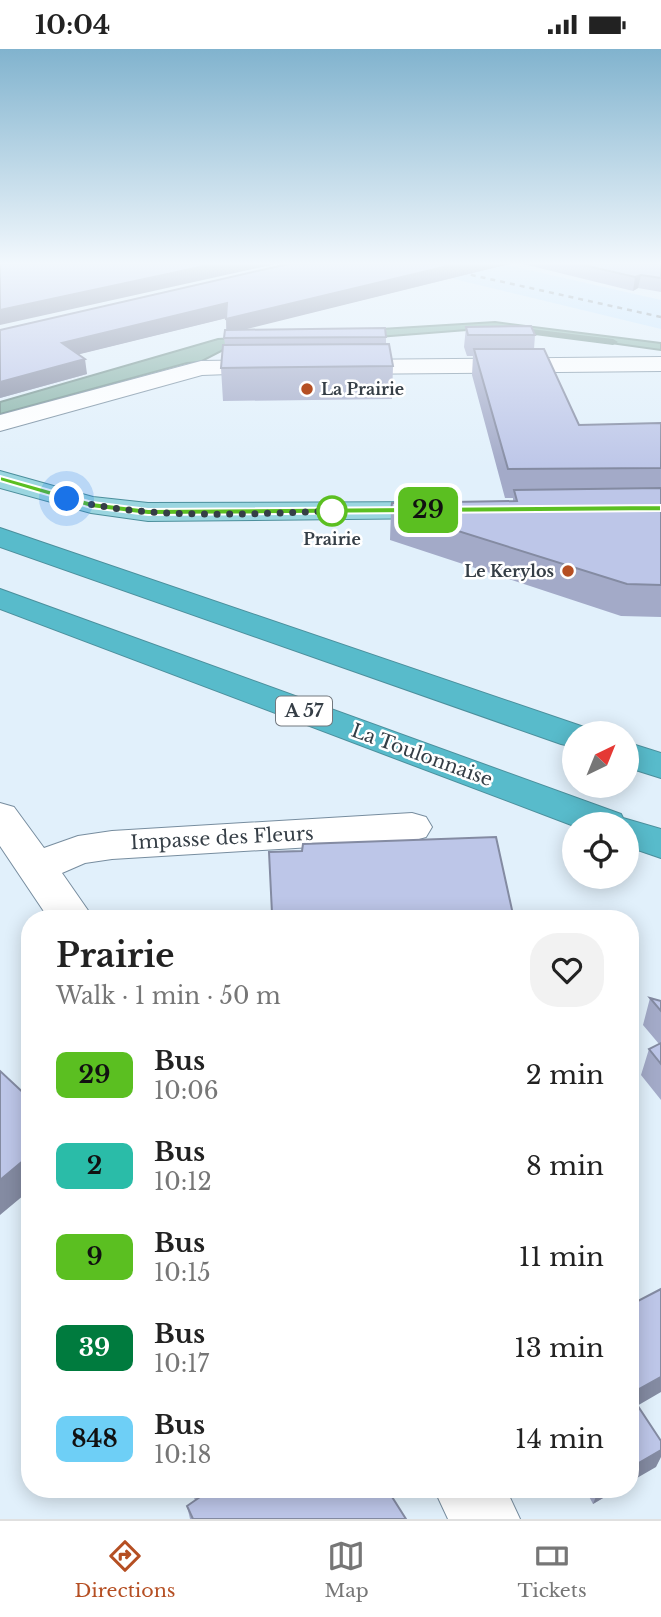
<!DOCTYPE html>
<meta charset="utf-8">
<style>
body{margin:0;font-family:"Libre Baskerville",serif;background:#f2f2f2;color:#222;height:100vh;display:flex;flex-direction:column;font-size:26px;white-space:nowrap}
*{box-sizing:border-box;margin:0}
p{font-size:23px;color:#767676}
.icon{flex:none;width:38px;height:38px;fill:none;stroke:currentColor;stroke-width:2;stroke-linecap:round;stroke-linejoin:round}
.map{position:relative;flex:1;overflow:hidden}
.details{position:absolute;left:21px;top:861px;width:618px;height:588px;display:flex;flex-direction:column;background:#fff;border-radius:28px;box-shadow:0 4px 18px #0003}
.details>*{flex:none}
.badge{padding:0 14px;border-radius:10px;font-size:24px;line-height:46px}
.needle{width:46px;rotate:43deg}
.buttons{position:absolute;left:562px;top:672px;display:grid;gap:14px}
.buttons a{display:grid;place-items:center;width:77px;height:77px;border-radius:50%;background:#fff;box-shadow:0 4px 18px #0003;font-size:35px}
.you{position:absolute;width:35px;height:35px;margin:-18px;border:5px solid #fff;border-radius:50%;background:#1a73e8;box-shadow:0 0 0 10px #1a73e833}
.map>.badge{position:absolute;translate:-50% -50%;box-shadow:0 0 0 4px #fff}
.round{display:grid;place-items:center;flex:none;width:74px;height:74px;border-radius:28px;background:#f2f2f2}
.summary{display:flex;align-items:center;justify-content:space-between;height:119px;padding:0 35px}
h1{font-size:33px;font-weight:700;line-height:52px}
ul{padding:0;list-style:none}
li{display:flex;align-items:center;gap:21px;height:91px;padding:0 35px}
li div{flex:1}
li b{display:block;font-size:26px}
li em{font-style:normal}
li .badge{min-width:77px;font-weight:700;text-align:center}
.status{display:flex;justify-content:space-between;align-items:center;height:49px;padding:0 35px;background:#fff;direction:ltr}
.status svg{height:19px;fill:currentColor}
.dock{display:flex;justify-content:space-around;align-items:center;height:98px;border-top:2px solid #e0e0e0;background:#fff;font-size:19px;color:#767676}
.dock a{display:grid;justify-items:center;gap:4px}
.dock .current{color:#b54f23}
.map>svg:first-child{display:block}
.built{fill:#c7e6ff}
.water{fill:#86b1a6;stroke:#6e8e89;stroke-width:2}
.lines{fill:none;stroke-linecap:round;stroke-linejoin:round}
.stream{fill:#6e8e89;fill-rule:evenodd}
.minor-casing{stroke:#778d9f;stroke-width:2}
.major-casing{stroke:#4c8f9c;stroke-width:2}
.highway-casing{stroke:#4c8f9c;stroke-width:2}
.minor{fill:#fff;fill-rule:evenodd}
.major{fill:#9bd6e0;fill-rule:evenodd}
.highway{fill:#58bbcb;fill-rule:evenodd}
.rail{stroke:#849099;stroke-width:2.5;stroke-dasharray:5 5;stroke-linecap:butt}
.wall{fill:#a3aac8}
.shaded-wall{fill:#848ba2}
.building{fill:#bdc6e8;stroke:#848ba2;stroke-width:2}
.line{fill:#5bbf21;stroke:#fff;stroke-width:2}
.walk{stroke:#353e46;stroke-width:7;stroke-dasharray:0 12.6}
.poi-dot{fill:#b54f23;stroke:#fff;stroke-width:2.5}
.stop-dot{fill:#fff;stroke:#5bbf21;stroke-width:3.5}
.labels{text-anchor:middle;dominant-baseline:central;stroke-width:5;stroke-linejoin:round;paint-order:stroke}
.far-poi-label{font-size:16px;font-weight:bold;fill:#353e46;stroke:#fff;text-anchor:start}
.far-stop-label{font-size:16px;font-weight:bold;fill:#353e46;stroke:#fff}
.shield{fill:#fff;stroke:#72787e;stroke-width:2}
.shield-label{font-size:18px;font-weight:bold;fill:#353e46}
.street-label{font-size:19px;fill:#353e46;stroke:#fff}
</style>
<div class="status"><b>10:04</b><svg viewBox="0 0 49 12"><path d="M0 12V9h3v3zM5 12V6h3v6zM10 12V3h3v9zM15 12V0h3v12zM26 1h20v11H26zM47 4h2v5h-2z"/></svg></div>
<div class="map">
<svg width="661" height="1470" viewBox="0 0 661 1470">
<rect width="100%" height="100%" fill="#e1f0fb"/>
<path class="built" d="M503 215 661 251V280L450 229Z"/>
<path class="water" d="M495 273 661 294V301L531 283 467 281 225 300 200 313 187 314 0 365V353L218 290Z"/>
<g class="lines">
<path class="stream" d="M514 278 613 290 618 293 613 296 511 283 510 281Z"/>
<g class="minor-casing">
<path id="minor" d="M661 308V322L341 325 333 323 330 318 333 313 341 311Z
M274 311 282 313 285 318 282 323 202 326 0 382V366L201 312Z
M0 754 14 758 44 799 78 787 112 782 412 764 426 768 432 778 426 788 412 792 112 810 85 814 62 824 94 870H49L0 797Z
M434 1440H506L520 1470H448Z"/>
</g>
<g class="major-casing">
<path id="major" d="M0 422 93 448 148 454 442 453 452 455 456 461 452 467 442 469 148 472 91 464 0 439Z"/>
</g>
<g class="highway-casing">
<path id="highway" d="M0 479 587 679 591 684H574V698L561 695 0 498Z
M0 540 621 765 623 769 661 780V809L626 797V775H574V777L0 560Z
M626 693 661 704V729L626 718Z"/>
</g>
<use href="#minor" class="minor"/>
<use href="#major" class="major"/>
<use href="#highway" class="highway"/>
<path class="rail" d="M422 215 661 268"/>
</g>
<path class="wall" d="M288 215H509L244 280 386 288V295L393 317 392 350 223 352 221 319 225 296 224 289 226 281V269L79 305 87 325 0 349V281Z
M523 215H661V243L638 239 633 242Z
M466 278 535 286 534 300 579 376 661 374V568L621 567 390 491 391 461 513 452V449H505L472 326 473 307H467L464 298Z
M269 803 514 870H272Z
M650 949 661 952V1051L641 1026 649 1000 659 995 643 976Z
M190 1440H387L406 1470H190L187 1457 195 1451Z
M585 1440H618L593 1455Z"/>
<path class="shaded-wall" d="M214 215H275L0 276V261Z
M456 215H509L227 285 226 270Z
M641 226 638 239 633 242 635 228Z
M227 254V269L64 309 62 294Z
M85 310 87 325 0 349V333Z
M30 1106V1141L0 1166V1131Z
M661 1328V1343L630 1361V1345Z
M661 1401V1408L656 1418 630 1433V1419Z
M599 1440H618L593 1455Z"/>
<path class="building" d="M0 215H214L0 261Z
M288 215H456L226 270 227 254 62 294 85 310 0 333V281Z
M579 215H661V229L641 226 635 228Z
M531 277 535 286H468L466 278Z
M385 279 386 288 224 289 225 281Z
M389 295 393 317 221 319 223 296Z
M474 300H544L579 376 661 374V419L508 420Z
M661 439V536L627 535 391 461 392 454 517 452 514 441Z
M496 788 514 870H289L288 864H272L269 803 302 802 303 795Z
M650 949 661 952V962Z
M661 994V1015L649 1000Z
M0 1022 30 1050V1106L0 1131Z
M661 1240V1328L630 1345 661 1392V1401L630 1419V1256Z
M196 1440H387L406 1470H193L187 1457 200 1448Z"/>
<linearGradient id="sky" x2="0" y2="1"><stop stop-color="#81b3ce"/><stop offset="0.51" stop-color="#f2f8fd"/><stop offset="1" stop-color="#f2f8fd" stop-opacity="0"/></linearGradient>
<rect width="661" height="420" fill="url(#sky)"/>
<path class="line" d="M0 427 92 453 148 460 661 456V462L148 466 91 459 0 432Z"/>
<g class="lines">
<path class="walk" d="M67 450C149 471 247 465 332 462"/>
</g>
<g class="poi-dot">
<circle cx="307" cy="340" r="7"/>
<circle cx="568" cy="522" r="7"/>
</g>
<circle class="stop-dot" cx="332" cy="462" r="14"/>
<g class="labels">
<g class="far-poi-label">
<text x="321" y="340">La Prairie</text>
<text x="554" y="522" text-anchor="end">Le Kerylos</text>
</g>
<g class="far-stop-label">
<text x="332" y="490">Prairie</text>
</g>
<rect class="shield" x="276" y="647.5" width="56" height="29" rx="5"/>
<g class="shield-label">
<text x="304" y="662">A 57</text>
</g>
<g class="street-label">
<text transform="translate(422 706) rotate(20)">La Toulonnaise</text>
<text transform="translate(222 789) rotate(-3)">Impasse des Fleurs</text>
</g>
</g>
</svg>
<div class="buttons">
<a><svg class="needle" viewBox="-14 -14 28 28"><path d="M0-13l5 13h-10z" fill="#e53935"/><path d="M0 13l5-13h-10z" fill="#767676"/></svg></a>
<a><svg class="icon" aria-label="locate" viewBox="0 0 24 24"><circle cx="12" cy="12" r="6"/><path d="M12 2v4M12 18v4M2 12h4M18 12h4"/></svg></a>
</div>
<div class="you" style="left:67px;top:450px"></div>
<b class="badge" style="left:428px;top:461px;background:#5bbf21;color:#111">29</b>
<section class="details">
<div class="summary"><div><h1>Prairie</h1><p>Walk · 1 min · 50 m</p></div><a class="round"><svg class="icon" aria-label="heart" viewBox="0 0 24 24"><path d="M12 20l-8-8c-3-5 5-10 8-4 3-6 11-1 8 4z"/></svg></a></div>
<ul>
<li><span class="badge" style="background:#5bbf21;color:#111">29</span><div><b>Bus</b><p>10:06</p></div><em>2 min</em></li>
<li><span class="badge" style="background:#2abca8;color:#111">2</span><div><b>Bus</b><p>10:12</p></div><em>8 min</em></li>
<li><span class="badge" style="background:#5bbf21;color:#111">9</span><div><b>Bus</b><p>10:15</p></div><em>11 min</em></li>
<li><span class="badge" style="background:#007b3e;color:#fff">39</span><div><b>Bus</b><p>10:17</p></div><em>13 min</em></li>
<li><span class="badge" style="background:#6ecff6;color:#111">848</span><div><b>Bus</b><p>10:18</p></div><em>14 min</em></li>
</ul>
</section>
</div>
<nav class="dock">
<a class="current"><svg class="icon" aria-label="directions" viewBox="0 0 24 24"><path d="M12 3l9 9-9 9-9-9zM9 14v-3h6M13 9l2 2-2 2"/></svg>Directions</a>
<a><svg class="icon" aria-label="map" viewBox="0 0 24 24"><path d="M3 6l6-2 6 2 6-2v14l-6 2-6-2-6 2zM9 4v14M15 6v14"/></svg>Map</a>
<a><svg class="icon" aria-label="tickets" viewBox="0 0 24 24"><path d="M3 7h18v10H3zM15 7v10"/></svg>Tickets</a>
</nav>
